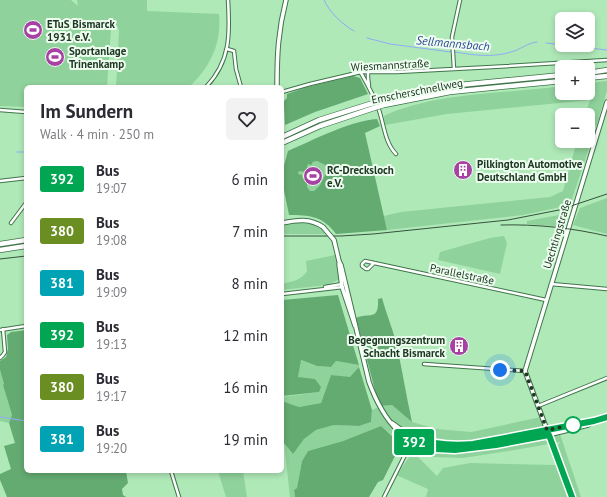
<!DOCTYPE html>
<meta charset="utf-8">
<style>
body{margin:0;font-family:"PT Sans",sans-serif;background:#f2f2f3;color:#2b2b33;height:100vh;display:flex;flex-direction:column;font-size:15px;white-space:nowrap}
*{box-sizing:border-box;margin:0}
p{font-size:13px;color:#7c7c81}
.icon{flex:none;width:22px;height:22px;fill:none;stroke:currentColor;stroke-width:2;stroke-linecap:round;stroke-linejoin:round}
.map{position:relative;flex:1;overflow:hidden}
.panel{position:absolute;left:24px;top:85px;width:260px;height:388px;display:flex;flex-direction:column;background:#fff;border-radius:6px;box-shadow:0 2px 6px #0003}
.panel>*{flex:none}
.badge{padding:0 8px;border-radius:3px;font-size:14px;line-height:26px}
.tools{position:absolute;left:555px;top:12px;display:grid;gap:8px}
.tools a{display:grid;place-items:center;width:40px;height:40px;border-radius:6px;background:#fff;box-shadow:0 2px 6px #0003;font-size:20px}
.you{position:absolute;width:20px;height:20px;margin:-10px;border:3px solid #fff;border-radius:50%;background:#1a73e8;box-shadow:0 0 0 6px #1a73e833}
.map>.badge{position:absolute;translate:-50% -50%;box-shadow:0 0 0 2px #fff}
.round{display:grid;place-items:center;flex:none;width:42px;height:42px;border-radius:6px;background:#f2f2f3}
.headline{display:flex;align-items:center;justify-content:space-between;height:68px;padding:0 16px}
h1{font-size:19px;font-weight:700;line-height:30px}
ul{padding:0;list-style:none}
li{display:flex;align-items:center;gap:12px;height:52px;padding:0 16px}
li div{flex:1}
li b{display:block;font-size:15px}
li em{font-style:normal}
li .badge{min-width:44px;font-weight:700;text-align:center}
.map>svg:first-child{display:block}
.green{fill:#90d29b}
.forest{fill:#64ab72;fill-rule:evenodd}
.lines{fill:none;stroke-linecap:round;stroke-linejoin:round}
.stream{stroke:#91abf5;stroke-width:1}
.street-casing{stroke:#3f754a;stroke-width:4.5}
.secondary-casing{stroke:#3f754a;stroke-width:5.5}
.highway-casing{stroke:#3f754a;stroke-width:6}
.street{stroke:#fff;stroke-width:2.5}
.secondary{stroke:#fff;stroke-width:3.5}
.highway{stroke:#fff;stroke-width:4.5}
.rail{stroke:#36533c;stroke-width:1}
.secondary-bridge-casing{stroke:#3f754a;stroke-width:5.5;stroke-linecap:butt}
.highway-bridge-casing{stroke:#3f754a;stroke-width:6;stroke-linecap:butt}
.secondary-bridge{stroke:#fff;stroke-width:3.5}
.highway-bridge{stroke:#fff;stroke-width:4.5}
.line-casing{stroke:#fff;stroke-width:9}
.line{stroke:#00a651;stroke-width:6}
.walk{stroke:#203725;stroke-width:4;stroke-dasharray:0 7.2}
.stop-dot{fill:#fff;stroke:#00a651;stroke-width:2}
.labels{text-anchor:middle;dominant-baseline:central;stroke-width:4;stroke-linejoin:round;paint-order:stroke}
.poi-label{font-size:11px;font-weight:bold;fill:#203725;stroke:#edfeef;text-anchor:start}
.street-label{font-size:11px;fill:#203725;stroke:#edfeef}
.water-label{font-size:12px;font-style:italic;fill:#2f4499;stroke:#edfeef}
</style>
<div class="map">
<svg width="607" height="497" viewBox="0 0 607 497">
<rect width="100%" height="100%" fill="#afe9b8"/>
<path class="green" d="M0 0H71L78 6 77 0H147V11L219 14C222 43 210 68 189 87H116L119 30C115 16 95 24 84 26L111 30 107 87 52 85V87H26V107L0 106Z
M607 81V91L596 127 588 124V115H585L590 100 447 114 385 125 384 116C435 92 506 94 562 86V93H588V83Z
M588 131 594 133 570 205 523 215 387 230 384 216 401 212 550 197 563 191 577 141H588Z
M317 161 325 165 328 169 320 185 313 192C306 191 308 187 305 182 304 179 300 176 298 174L299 171 311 172 307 167V165Z
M607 198V234L573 225 580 208Z
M569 212 564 227 527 224V221L559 215Z
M298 223 313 224 327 234H282V226Z
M504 236 507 243 500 274 438 260 440 252 490 238Z
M335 255 339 278 338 280 327 285 282 290V284C292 281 301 281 307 271L306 261Z
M300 360 317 366 331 367 336 361 359 365V367L350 378 331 375 321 403 299 407 282 401V397L319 392 298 377Z
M0 370 4 384 3 385 12 415 9 423 0 421Z
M392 405 412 422 437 429 471 432 541 417 545 425 559 431 581 497H575L558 445 560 442 515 450 463 458 433 457 414 453 437 476 443 468 470 463 556 465 568 497H426L428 489 396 475 413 452 381 426 343 441 308 451 302 461 297 488 294 490 295 497H290L284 443 293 453 304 439 316 430 334 425 359 426 371 422 372 410 381 406Z
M218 471H243L247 497H226Z"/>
<path class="forest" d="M353 76 360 78 368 94 315 112 285 125 284 104V101L287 98V94L307 87Z
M377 119 380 126 365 133 387 230 336 234C323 216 309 215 289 215L282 180V173L288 151C313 140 350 121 377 119ZM317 161 325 165 328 169 320 185 314 191H310L307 187V182L302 177V175L298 174 299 171 310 173 311 172 307 167 308 164 311 165 313 162Z
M338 295 359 365 336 361 331 367 317 366 301 360 298 377 315 379 321 387 319 392 282 396V300Z
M382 298C386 313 392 327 396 342 402 368 406 395 412 422L392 405 381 406 377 398 356 318C369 312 379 322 378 299Z
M26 330V471H126L128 483 122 489 123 495 126 497H7L0 480V474L11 469 4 446 15 443 9 423 12 415 3 385 4 384 0 370V361L6 357 8 349 7 335 11 332Z
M359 367 372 410 371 422 359 426 334 425 316 430 304 439 293 454 284 443 282 426V401L299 407 321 403 331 375 350 377Z
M381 426 401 444 383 480 378 482 369 497H295L294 490 297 488 302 461 308 451 343 441Z"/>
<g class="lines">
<path class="stream" d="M324 0C330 13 342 24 354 31
M367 38 390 44 451 52
M546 43 607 50
M455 52C473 55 492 58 511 52 520 50 527 43 537 42
M17 152H26
M0 417 26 421"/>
<g class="street-casing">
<path id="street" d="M227 49 234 51 236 69 241 87
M454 69 452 37 460 0
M368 72V78L369 86
M361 73C368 85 374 97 379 110 384 125 385 143 396 154
M206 87C231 61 230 33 228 0
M282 92 310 84 361 72H397L492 67 607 60
M0 110 26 112
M0 181 26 178
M11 223 26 203
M374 263 368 269H366L362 266V264L365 261 546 300
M551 284 607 289
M325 287 342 284
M282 294 343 287
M0 330 26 326
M0 358 3 355 5 352 3 329
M424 364 525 371
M538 406 607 378
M171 471 179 497
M384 497 414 437"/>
</g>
<g class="secondary-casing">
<path id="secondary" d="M277 87C277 55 278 31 286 0
M282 223C297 220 310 218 323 227
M339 261 341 265 369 382C383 420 404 449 448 451 464 451 480 447 496 445 527 440 558 433 588 425L594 421
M339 264 342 287 355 326
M392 423C406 434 424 443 441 445 472 449 517 436 547 430 566 427 590 424 607 417
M572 497 525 371 607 102"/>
</g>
<g class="highway-casing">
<path id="highway" d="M588 73 607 70
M588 78 607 76
M380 100 420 91 449 86 562 75
M384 105 450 92 562 81
M282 137 319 120 373 103
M282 143 320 126 374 108
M0 244 26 240
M0 250 26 246"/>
</g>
<use href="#street" class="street"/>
<use href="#secondary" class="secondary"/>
<use href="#highway" class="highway"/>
<path class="rail" d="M501 225C537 224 572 228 607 236
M282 236H341L373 234 508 220 559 210 607 194
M0 259 26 256"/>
<g class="secondary-bridge-casing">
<path id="secondary-bridge" d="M323 227 334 240 339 261"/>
</g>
<g class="highway-bridge-casing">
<path id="highway-bridge" d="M373 103 380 100
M374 108 384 105"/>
</g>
<use href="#secondary-bridge" class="secondary-bridge"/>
<use href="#highway-bridge" class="highway-bridge"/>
</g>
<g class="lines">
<g class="line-casing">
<path id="line" d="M572 497 549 435 496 445 455 450 435 449 412 441 414 437C434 445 452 446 473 444L594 421 607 417"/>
</g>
<use href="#line" class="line"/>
<path class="walk" d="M500 370 525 371 547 430 573 425"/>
</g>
<defs>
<g id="stadium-disc" transform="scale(1)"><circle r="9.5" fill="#a841a4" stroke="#edfeef"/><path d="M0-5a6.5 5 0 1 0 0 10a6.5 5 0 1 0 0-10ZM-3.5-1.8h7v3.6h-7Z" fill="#fff"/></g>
<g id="building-disc" transform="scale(1)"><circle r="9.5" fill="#a841a4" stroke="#edfeef"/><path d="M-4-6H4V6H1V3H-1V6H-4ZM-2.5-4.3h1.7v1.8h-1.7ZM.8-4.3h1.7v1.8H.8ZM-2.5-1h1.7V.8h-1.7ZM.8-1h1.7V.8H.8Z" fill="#fff"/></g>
</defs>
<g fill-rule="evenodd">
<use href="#stadium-disc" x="33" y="30"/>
<use href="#stadium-disc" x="55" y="57"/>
<use href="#building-disc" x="463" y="170"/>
<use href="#stadium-disc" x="313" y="176"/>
<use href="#building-disc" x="459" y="346"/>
</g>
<circle class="stop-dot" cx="573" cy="425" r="8"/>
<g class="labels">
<g class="poi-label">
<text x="47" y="24">ETuS Bismarck<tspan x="47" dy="13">1931 e.V.</tspan></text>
<text x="69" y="51">Sportanlage<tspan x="69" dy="13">Trinenkamp</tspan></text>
<text x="477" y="164">Pilkington Automotive<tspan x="477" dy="13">Deutschland GmbH</tspan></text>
<text x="327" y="170">RC-Drecksloch<tspan x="327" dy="13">e.V.</tspan></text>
<text x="445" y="340" text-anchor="end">Begegnungszentrum<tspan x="445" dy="13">Schacht Bismarck</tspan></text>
</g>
<g class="street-label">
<text transform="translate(390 65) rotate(-3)">Wiesmannstraße</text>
<text transform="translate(417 91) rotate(-11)">Emscherschnellweg</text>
<text transform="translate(557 234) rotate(-73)">Uechtingstraße</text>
<text transform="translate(462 274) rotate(12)">Parallelstraße</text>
</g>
<g class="water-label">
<text transform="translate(453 43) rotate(5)">Sellmannsbach</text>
</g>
</g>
</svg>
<div class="tools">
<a><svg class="icon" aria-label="layers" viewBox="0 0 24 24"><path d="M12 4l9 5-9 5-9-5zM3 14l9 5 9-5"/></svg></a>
<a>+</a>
<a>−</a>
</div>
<div class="you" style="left:500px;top:370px"></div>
<b class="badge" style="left:414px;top:442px;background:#00a651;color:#fff">392</b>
<section class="panel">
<div class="headline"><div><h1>Im Sundern</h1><p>Walk · 4 min · 250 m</p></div><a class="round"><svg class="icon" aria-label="heart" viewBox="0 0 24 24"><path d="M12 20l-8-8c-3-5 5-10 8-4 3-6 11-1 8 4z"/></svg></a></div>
<ul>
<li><span class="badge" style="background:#00a651;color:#fff">392</span><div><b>Bus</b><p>19:07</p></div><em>6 min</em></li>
<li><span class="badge" style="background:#6b8e23;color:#fff">380</span><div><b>Bus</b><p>19:08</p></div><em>7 min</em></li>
<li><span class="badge" style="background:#00a3b4;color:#fff">381</span><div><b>Bus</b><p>19:09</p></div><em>8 min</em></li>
<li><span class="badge" style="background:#00a651;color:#fff">392</span><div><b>Bus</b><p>19:13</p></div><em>12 min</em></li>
<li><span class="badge" style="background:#6b8e23;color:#fff">380</span><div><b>Bus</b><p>19:17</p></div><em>16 min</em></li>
<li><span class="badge" style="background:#00a3b4;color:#fff">381</span><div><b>Bus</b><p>19:20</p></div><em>19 min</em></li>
</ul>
</section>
</div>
